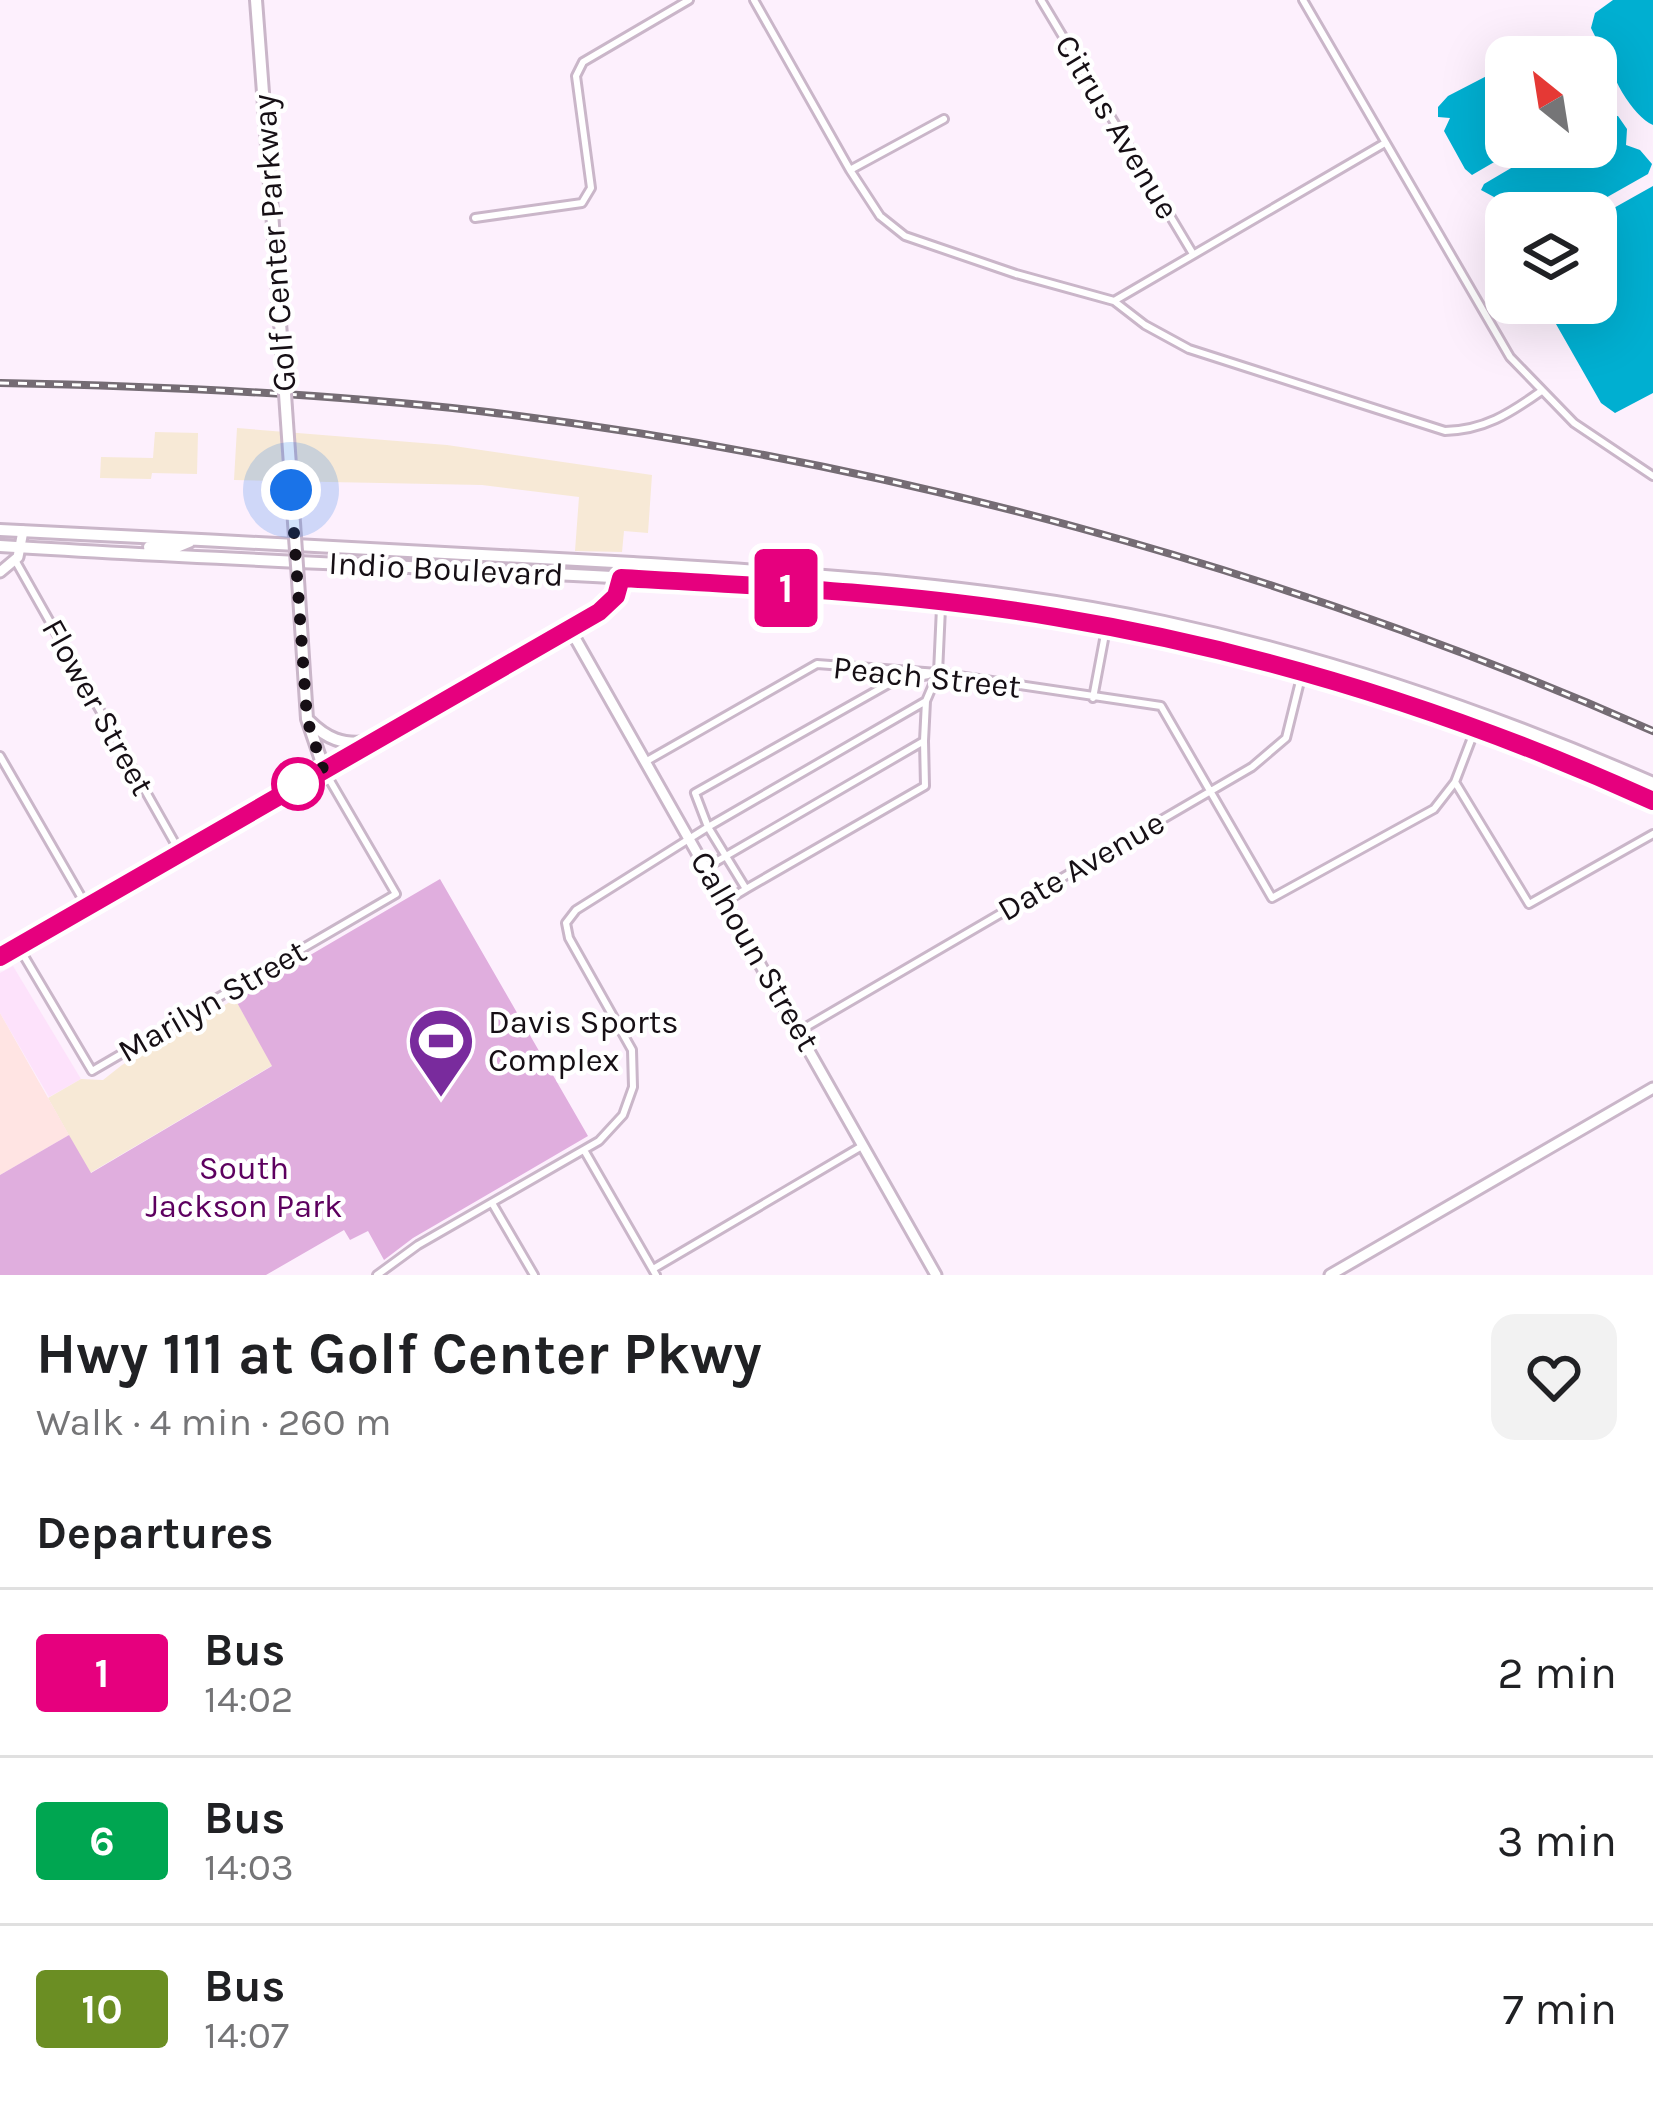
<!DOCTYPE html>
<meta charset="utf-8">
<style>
body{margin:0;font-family:Karla,sans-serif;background:#f2f2f2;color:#202124;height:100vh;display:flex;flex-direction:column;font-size:45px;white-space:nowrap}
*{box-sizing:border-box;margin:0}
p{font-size:39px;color:#757577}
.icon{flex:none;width:66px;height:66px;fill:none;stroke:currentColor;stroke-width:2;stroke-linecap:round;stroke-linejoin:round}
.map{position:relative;height:1275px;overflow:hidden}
.side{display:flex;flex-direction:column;background:#fff;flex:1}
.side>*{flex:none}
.badge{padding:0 24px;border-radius:9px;font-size:42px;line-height:78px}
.needle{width:78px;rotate:330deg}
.fabs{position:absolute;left:1485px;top:36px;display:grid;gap:24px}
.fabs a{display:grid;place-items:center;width:132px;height:132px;border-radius:24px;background:#fff;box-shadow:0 12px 48px #0002;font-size:60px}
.you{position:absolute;width:60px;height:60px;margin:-30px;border:9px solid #fff;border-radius:50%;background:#1a73e8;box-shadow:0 0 0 18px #1a73e833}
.map>.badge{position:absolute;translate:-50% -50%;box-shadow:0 0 0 6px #fff}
h2{padding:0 36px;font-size:45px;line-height:108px}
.round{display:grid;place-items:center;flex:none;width:126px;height:126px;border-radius:24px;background:#f2f2f2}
.head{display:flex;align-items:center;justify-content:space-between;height:204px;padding:0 36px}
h1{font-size:57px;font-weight:700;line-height:90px}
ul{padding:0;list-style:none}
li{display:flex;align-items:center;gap:36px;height:168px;padding:0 36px;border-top:3px solid #e0e0e0}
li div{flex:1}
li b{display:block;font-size:45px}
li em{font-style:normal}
li .badge{min-width:132px;font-weight:700;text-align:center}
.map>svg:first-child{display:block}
.built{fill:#fde2fb}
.industrial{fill:#f7e9d6}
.education{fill:#ffe4e3}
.green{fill:#e0aede}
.water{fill:#00afd1}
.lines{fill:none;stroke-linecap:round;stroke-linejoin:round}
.street-casing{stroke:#cab6c9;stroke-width:12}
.secondary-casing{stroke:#cab6c9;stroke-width:15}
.primary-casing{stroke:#cab6c9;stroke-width:16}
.street{stroke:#fff;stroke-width:6}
.secondary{stroke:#fff;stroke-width:9}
.primary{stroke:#fff;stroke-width:10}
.rail-casing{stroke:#756c74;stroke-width:8}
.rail{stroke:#fff;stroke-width:3;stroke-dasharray:9;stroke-linecap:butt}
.primary-bridge-casing{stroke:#cab6c9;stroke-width:16;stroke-linecap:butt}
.primary-bridge{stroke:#fff;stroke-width:10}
.line-casing{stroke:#fff;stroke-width:27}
.line{stroke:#e6007e;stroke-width:18}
.walk{stroke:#160f15;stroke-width:12;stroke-dasharray:0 21.6}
.stop-dot{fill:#fff;stroke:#e6007e;stroke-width:6}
.labels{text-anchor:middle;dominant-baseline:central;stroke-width:9;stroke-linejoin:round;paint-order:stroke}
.street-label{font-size:33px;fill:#160f15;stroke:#fff}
.poi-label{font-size:33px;fill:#160f15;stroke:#fff;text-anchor:start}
.park-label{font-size:33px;fill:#5d005f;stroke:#fff}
</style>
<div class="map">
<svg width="1653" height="1275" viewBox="0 0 1653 1275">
<rect width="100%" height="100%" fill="#fdf0fd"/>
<path class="built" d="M13 966 81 1079 49 1097 0 1013V973Z"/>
<path class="industrial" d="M237 428 447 445 652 475 648 533 624 531 622 552 575 551 579 497 482 485 234 480Z
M155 432 198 433 197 474 152 473 151 479 100 478 101 457 153 458Z
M235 999 273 1065 90 1173 48 1098 81 1079 103 1080 122 1065Z"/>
<path class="education" d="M0 1013 69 1135 0 1175Z"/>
<path class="green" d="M440 879 588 1136 413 1238 384 1260 368 1231 350 1240 344 1230 266 1275H0V1175L69 1135 91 1173 272 1066 235 999Z"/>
<path class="water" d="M1613 0H1653V125C1632 116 1605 69 1607 46L1598 42 1591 28 1595 13Z
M1506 66V147H1520L1472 175 1465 169 1444 131 1450 118 1438 117V107L1448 96Z
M1607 115 1618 116 1627 129 1626 145 1640 150 1652 164 1648 174 1579 213H1506V234L1493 206 1494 197 1481 190 1484 184 1547 147H1596V119Z
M1653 186V393L1615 413 1601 403 1544 303H1596V218Z"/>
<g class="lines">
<g class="street-casing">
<path id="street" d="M754 0 850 170 880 216 905 236 1016 274 1114 301 1145 325 1189 349 1445 431C1484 430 1509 414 1540 392
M1041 0 1193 254
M1303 0 1510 357 1574 423 1653 476
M850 170 944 119
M475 218 582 203 591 188 576 76 583 62 689 0
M1114 301 1385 143
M15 560 181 854
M1093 698 1109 613
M924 741 925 786 746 889 708 827 695 793 892 682 928 675
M0 756 87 907
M645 762 817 664 938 673 1161 706 1272 898 1434 809 1455 782 1481 714
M1455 782 1529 904 1653 834
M707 867 924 741 926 701 938 673 942 586
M726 901 746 889
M18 946 92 1071 396 894 325 772
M801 1030 1252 767 1286 738 1306 657
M584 1150 656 1275
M492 1203 534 1275
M653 1269 862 1146
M377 1275 418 1245 599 1141 623 1115 633 1087 632 1050 569 938 566 923 576 910 708 827 926 701"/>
</g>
<g class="secondary-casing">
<path id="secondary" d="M0 572 18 557 23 531
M570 629 936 1275
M1330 1275 1653 1088"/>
</g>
<g class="primary-casing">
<path id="primary" d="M256 0 276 265
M0 530C211 541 422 550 633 563 811 574 988 584 1164 622 1332 658 1495 714 1653 783
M0 546C220 560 440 567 661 580 793 588 926 595 1057 617 1263 653 1463 714 1653 801
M149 547H177L189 542
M298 580 307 719 324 769
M309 721C327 739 343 745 367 742
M0 957 600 612 616 596 622 572"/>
</g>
<use href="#street" class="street"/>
<use href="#secondary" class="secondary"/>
<use href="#primary" class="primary"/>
<g class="rail-casing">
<path id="rail" d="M0 383C160 386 320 393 479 411 883 459 1280 567 1653 731"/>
</g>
<use href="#rail" class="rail"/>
<g class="primary-bridge-casing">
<path id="primary-bridge" d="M276 265 298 580"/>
</g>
<use href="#primary-bridge" class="primary-bridge"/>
</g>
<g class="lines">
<g class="line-casing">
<path id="line" d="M0 957 599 612 616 596 621 578C766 586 912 593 1055 617 1262 651 1462 714 1653 801"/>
</g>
<use href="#line" class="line"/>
<path class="walk" d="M291 490 307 719 323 769 298 784"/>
</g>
<defs>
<g id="stadium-pin" transform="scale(3.45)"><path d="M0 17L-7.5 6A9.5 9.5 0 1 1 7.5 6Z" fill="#792b9d" stroke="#fff"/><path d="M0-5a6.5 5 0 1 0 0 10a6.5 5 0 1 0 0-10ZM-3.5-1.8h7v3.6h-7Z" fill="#fff"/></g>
</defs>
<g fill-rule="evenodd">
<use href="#stadium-pin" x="441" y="1041"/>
</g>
<circle class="stop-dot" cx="298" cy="784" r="24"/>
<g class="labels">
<g class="street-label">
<text transform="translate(1117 127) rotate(59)">Citrus Avenue</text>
<text transform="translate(274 243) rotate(-94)">Golf Center Parkway</text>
<text transform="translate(446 569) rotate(3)">Indio Boulevard</text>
<text transform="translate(927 677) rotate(6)">Peach Street</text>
<text transform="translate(98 707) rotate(61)">Flower Street</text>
<text transform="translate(1081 866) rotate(-30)">Date Avenue</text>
<text transform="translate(755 951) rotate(60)">Calhoun Street</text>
<text transform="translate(212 1001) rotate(-30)">Marilyn Street</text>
</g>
<g class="poi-label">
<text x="488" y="1022">Davis Sports<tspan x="488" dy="38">Complex</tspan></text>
</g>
<g class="park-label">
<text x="244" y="1168">South<tspan x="244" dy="38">Jackson Park</tspan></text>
</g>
</g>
</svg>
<div class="fabs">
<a><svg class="needle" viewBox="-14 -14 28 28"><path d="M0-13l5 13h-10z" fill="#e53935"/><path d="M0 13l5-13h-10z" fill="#757577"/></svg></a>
<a><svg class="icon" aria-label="layers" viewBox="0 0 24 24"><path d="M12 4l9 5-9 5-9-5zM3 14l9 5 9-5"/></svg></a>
</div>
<div class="you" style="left:291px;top:490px"></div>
<b class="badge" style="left:786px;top:588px;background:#e6007e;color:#fff">1</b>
</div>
<section class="side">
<div class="head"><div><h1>Hwy 111 at Golf Center Pkwy</h1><p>Walk · 4 min · 260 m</p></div><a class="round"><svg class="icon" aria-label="heart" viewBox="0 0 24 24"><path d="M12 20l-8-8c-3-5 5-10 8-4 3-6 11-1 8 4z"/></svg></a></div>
<h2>Departures</h2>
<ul>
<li><span class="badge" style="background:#e6007e;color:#fff">1</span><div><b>Bus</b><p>14:02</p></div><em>2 min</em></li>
<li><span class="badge" style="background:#00a651;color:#fff">6</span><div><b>Bus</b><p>14:03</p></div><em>3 min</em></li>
<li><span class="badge" style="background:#6b8e23;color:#fff">10</span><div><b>Bus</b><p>14:07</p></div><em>7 min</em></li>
</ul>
</section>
